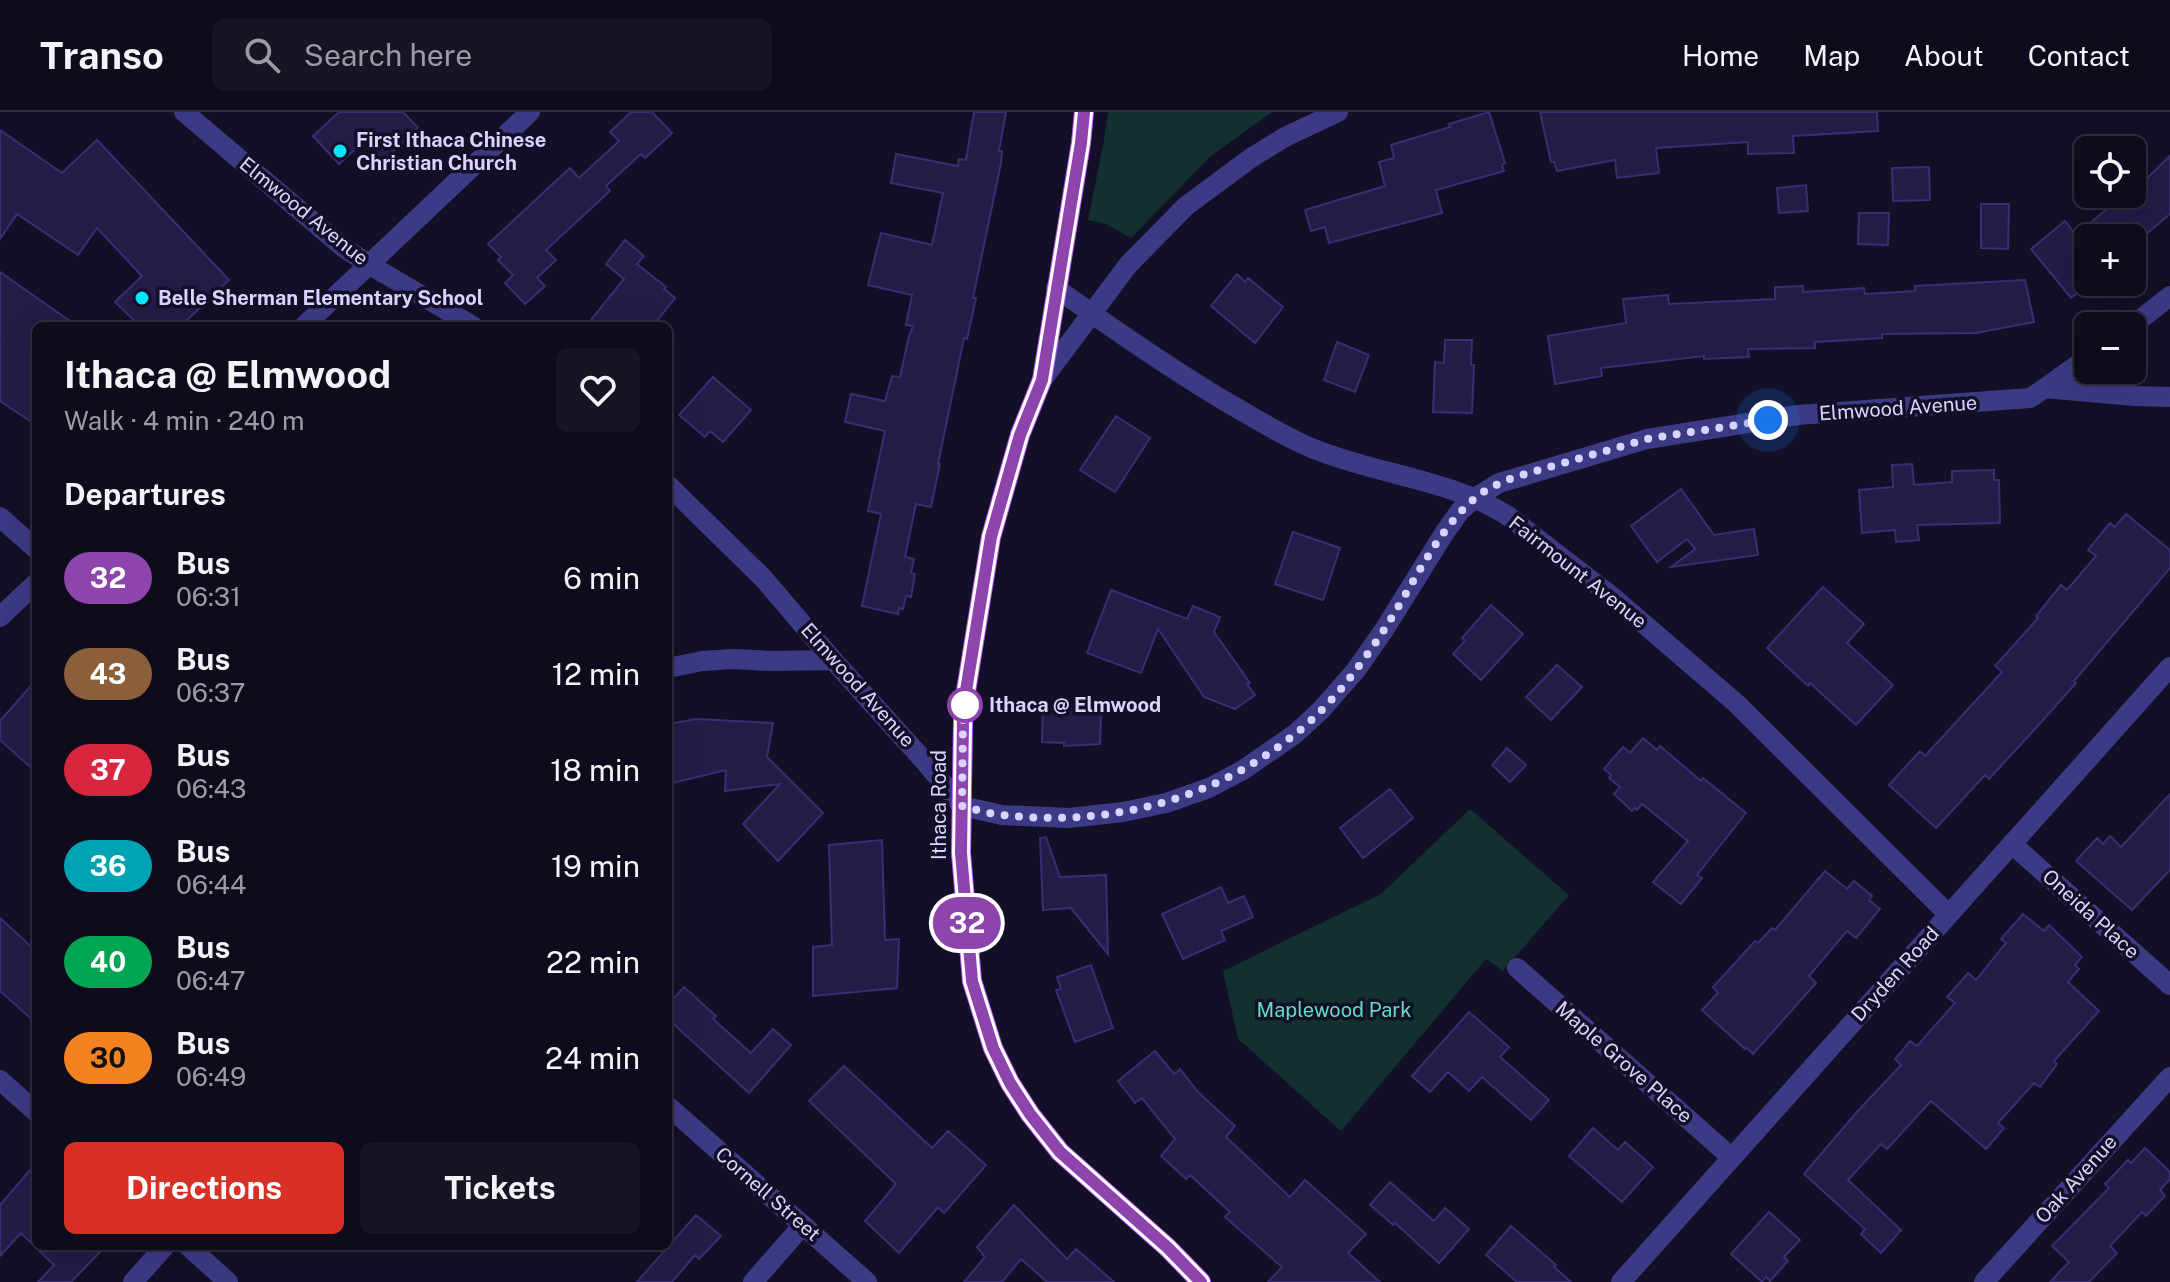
<!DOCTYPE html>
<meta charset="utf-8">
<style>
body{margin:0;font-family:"Public Sans",sans-serif;background:#171425;color:#f1f3f6;height:100vh;display:flex;flex-direction:column;font-size:30px;white-space:nowrap}
*{box-sizing:border-box;margin:0}
p{font-size:26px;color:#9b9ba3}
.icon{flex:none;width:44px;height:44px;fill:none;stroke:currentColor;stroke-width:2;stroke-linecap:round;stroke-linejoin:round}
.map{position:relative;flex:1;overflow:hidden}
.details{position:absolute;left:32px;top:210px;width:640px;height:928px;display:flex;flex-direction:column;background:#0e0b1c;border-radius:12px;box-shadow:0 8px 32px #0002,0 0 0 2px #2e2b3b}
.details>*{flex:none}
.badge{padding:0 16px;border-radius:26px;font-size:28px;line-height:52px}
.controls{position:absolute;left:2074px;top:24px;display:grid;gap:16px}
.controls a{display:grid;place-items:center;width:72px;height:72px;border-radius:12px;background:#0e0b1c;box-shadow:0 8px 32px #0002,0 0 0 2px #2e2b3b;font-size:40px}
.you{position:absolute;width:40px;height:40px;margin:-20px;border:6px solid #fff;border-radius:50%;background:#1a73e8;box-shadow:0 0 0 12px #1a73e833}
.map>.badge{position:absolute;translate:-50% -50%;box-shadow:0 0 0 4px #fff}
h2{padding:0 32px;font-size:30px;line-height:72px}
.round{display:grid;place-items:center;flex:none;width:84px;height:84px;border-radius:12px;background:#171425}
.summary{display:flex;align-items:center;justify-content:space-between;height:136px;padding:0 32px}
h1{font-size:38px;font-weight:700;line-height:60px}
.action{display:flex;gap:16px;margin-top:auto;padding:16px 32px}
.action a{flex:1;height:92px;border-radius:12px;background:#d93025;color:#fff;font-size:32px;font-weight:700;line-height:92px;text-align:center}
.action a+a{background:#171425;color:#f1f3f6}
ul{padding:0;list-style:none}
li{display:flex;align-items:center;gap:24px;height:96px;padding:0 32px}
li div{flex:1}
li b{display:block;font-size:30px}
li em{font-style:normal}
li .badge{min-width:88px;font-weight:700;text-align:center}
header{display:flex;align-items:center;gap:48px;box-sizing:border-box;height:112px;padding:0 40px;background:#0e0b1c;border-bottom:2px solid #2e2b3b}
header strong{font-size:38px}
nav{display:flex;gap:44px;margin-inline-start:auto;font-size:28px}
.search{width:560px;height:72px;background:#171425;display:flex;align-items:center;gap:20px;box-sizing:border-box;padding:0 28px;border-radius:12px;color:#9b9ba3;font-size:30px}
.map>svg:first-child{display:block}
.green{fill:#12302f}
.building{fill:#241b47;stroke:#3b2d73;stroke-width:2}
.lines{fill:none;stroke-linecap:round;stroke-linejoin:round}
.minor{stroke:#3d3a85;stroke-width:20}
.tertiary{stroke:#3d3a85;stroke-width:20}
.primary{stroke:#c25bff;stroke-width:20}
.line-casing{stroke:#fff;stroke-width:18}
.line{stroke:#8e44ad;stroke-width:12}
.walk{stroke:#d9d4ff;stroke-width:8;stroke-dasharray:0 14.4}
.poi-dot{fill:#00e5ff;stroke:#130f26;stroke-width:3}
.stop-dot{fill:#fff;stroke:#8e44ad;stroke-width:4}
.labels{text-anchor:middle;dominant-baseline:central;stroke-width:7;stroke-linejoin:round;paint-order:stroke}
.poi-label{font-size:20px;font-weight:bold;fill:#d9d4ff;stroke:#130f26;text-anchor:start}
.street-label{font-size:20px;fill:#d9d4ff;stroke:#130f26}
.stop-label{font-size:20px;font-weight:bold;fill:#d9d4ff;stroke:#130f26;text-anchor:start}
.park-label{font-size:20px;fill:#5fe0c0;stroke:#130f26}
</style>
<header>
<strong>Transo</strong>
<div class="search"><svg class="icon" aria-label="search" viewBox="0 0 24 24"><circle cx="10" cy="10" r="6"/><path d="M15 15l6 6"/></svg>Search here</div>
<nav><a>Home</a><a>Map</a><a>About</a><a>Contact</a></nav>
</header>
<div class="map">
<svg width="2170" height="1170" viewBox="0 0 2170 1170">
<rect width="100%" height="100%" fill="#130f26"/>
<path class="green" d="M1108 0H1272L1211 44 1131 126 1106 112 1088 108 1104 28Z
M1470 697 1569 783 1503 859 1486 847 1341 1019 1238 927 1223 859 1381 782Z"/>
<path class="building" d="M339 0H403L418 16 383 49 364 29 339 52 313 24Z
M631 0H652L672 21 645 46 641 42 606 74 610 79 546 138 556 148 537 166 545 174 525 192 505 171 513 163 498 148 501 145 488 132 570 56 579 66 619 29 610 20Z
M974 0H1006L999 39H1002L1001 51 973 186H976L967 227 964 226 938 352H940L931 395 916 392 905 445 914 447 911 461 915 462 911 485 906 484 903 497 899 496 898 502 862 494 881 402 868 399 885 319 845 310 851 282 885 289 892 264 900 265 909 224 913 214 906 213 912 183 868 173 881 121 932 133 943 81 891 71 896 42 958 54 959 47 966 48Z
M1489 0 1505 51 1502 53 1504 59 1436 78 1442 101 1329 131 1325 115 1311 119 1305 98 1385 74 1379 50 1394 46 1391 33 1450 15 1449 12Z
M1540 0H1877L1878 19 1793 24 1794 41 1748 42V30L1656 36 1659 61 1617 66 1615 48 1557 59 1554 50H1551Z
M0 18 62 61 97 28 229 168 181 214H140L115 190 142 164 97 116 78 143 17 102 0 127Z
M2170 44V102L2132 134V126H2088V170H2090L2071 186 2031 137 2065 109 2076 123 2115 90 2118 94Z
M1929 55 1930 88 1893 89 1892 56Z
M1806 73 1808 99 1779 101 1777 76Z
M1981 92H2009L2008 137 1981 136Z
M1859 101H1889L1888 133 1858 132Z
M625 128 644 144 637 152 666 175 664 177 675 186 653 214H586L624 167 606 152Z
M0 160 77 214H36V313L0 289Z
M1237 162 1245 170 1248 166 1283 195 1255 231 1211 194Z
M2025 168 2034 210 1976 221 1882 222V226L1815 230V236L1748 237 1749 245 1704 247V244L1601 256 1602 264 1555 272 1548 224 1626 211 1623 187 1668 183 1669 192 1775 187V175L1803 174V180L1864 176 1865 182 1915 179V174Z
M1445 228H1472L1471 253H1474L1472 301 1433 300 1435 250 1444 251Z
M1337 230 1369 243 1355 280 1324 268Z
M713 265 751 298 723 330 710 319 705 325 679 303Z
M1116 304 1150 326 1115 380 1080 358Z
M1912 352 1914 373 1952 370V359L1994 358V368H1999L2000 411 1917 413 1919 428 1896 430 1895 418 1862 421 1859 378 1893 375 1892 353Z
M1681 377 1714 423 1754 417 1758 443 1671 455 1695 437 1687 427 1657 450 1631 414Z
M2126 402 2170 438V456L2074 569 2076 571 2035 617 1989 667 1985 663 1936 716 1889 673 1920 639 1925 644 2002 560 1995 554 2038 506 2036 504 2061 473 2067 478 2096 444 2088 438 2110 411 2115 415Z
M1293 420 1340 436 1323 488 1275 472Z
M1823 475 1864 512 1847 531 1893 573 1856 613 1810 571 1808 574 1767 536Z
M1111 478 1187 507 1193 494 1220 505 1214 520 1250 571 1247 572 1255 583 1235 597 1204 585 1158 517 1141 561 1087 541Z
M1491 493 1523 522 1481 568 1453 542 1465 529 1462 526Z
M1557 553 1582 575 1551 608 1526 585Z
M36 568V660L0 628V609Z
M1043 595 1101 597 1100 632 1064 634V631L1042 630Z
M696 607 773 611 767 645 823 701 778 749 743 712 780 672 725 679 726 658 668 672V612Z
M1643 626 1657 638 1660 634 1701 669 1703 666 1746 701 1697 763 1702 766 1681 792 1653 770 1688 729 1642 692 1637 698 1635 696 1632 699 1614 682 1620 675 1609 666 1611 663 1604 657 1623 635 1630 641Z
M1507 636 1526 653 1510 670 1492 653Z
M1390 677 1413 706 1363 746 1340 716Z
M2170 682V758L2132 798 2076 749 2097 726 2103 732 2110 724 2121 735Z
M1046 725 1060 765 1106 763 1108 842 1070 795 1071 796 1043 798 1040 726Z
M882 728 885 828 899 827 897 876 813 884V835L832 833 829 733Z
M1825 759 1847 777 1854 769 1872 784 1869 788 1880 797 1856 826 1847 819 1809 864 1816 871 1753 942 1747 936 1745 937 1702 898 1718 881 1713 875 1755 829 1758 831 1772 816 1775 818Z
M1221 775 1228 791 1244 784 1253 805 1221 819 1225 828 1183 847 1162 802Z
M2023 802 2044 819 2049 813 2082 845 2075 853 2079 857 2068 870 2099 899 2054 949 2057 952 2040 975 2034 971 1998 1011 2004 1016 1986 1037 1931 989 1887 1037 1881 1032 1848 1068 1901 1118 1881 1141 1861 1122 1865 1117 1804 1062 1856 1001 1901 953 1895 947 1910 929 1917 934 1955 891 1947 885 1968 861 1976 868 2006 831 2001 827Z
M0 806 36 839V911L0 879Z
M1091 853 1113 916 1075 930 1056 878 1061 877 1057 865Z
M684 875 716 904 713 907 751 941 773 917 791 933 749 981 668 907V893Z
M1469 900 1509 935 1500 945 1549 988 1531 1008 1482 965 1469 979 1448 960 1430 980 1412 964Z
M1155 939 1174 962 1180 957 1198 980 1235 1014 1226 1025 1290 1085 1305 1068 1366 1122 1348 1141 1380 1170H1268L1282 1155 1225 1105 1230 1100 1190 1063 1186 1067 1161 1044 1175 1027 1142 986 1135 991 1118 969Z
M844 954 932 1036 948 1019 986 1053 944 1101 938 1095 899 1141 865 1109 896 1072 809 989Z
M1593 1016 1618 1038 1625 1030 1653 1055 1622 1090 1569 1044Z
M2145 1036 2170 1060V1067L2160 1078 2165 1084 2146 1104 2142 1100 2110 1134 2117 1141 2089 1170H2050L2069 1150 2052 1134 2109 1076 2105 1072 2128 1048 2131 1051Z
M36 1051V1134H106L71 1170H38L54 1153 21 1121 0 1144V1093Z
M1390 1070 1434 1109 1445 1096 1469 1117 1439 1151 1395 1111 1393 1113 1370 1093Z
M1014 1093 1067 1147 1076 1137 1114 1170H1047L1021 1147 1002 1170H964L985 1145 977 1135Z
M1769 1100 1800 1128 1784 1145 1788 1149 1770 1169 1766 1165 1762 1170 1731 1142Z
M696 1103 721 1124 699 1147 695 1143 672 1170H637Z
M1511 1114 1556 1153 1554 1155 1571 1170H1517L1486 1143Z"/>
<g class="lines">
<path class="minor" d="M184 0 344 136 370 153 473 214
M1056 176C1110 215 1165 253 1223 288 1253 305 1282 324 1314 337 1378 363 1450 367 1508 404L1615 487 1737 592 1948 802
M2132 214 2170 184
M1042 268 1128 153 1186 94 1251 46 1285 25 1338 0
M2045 276 2088 245
M668 373 763 466 833 548 927 652 962 694 1002 703 1069 706 1123 700 1166 691 1209 676 1243 658 1295 622 1321 598 1356 558 1384 518 1445 420 1460 399 1475 386 1499 371 1647 327 1798 303 2030 286 2045 276 2134 284 2170 285
M668 556 702 549 733 547 771 549 833 548
M2012 732 2170 873
M1517 856 1731 1045
M0 968 36 1000
M188 1134 228 1170
M133 1170 165 1134
M753 1170 803 1113
M1984 1170 2170 965"/>
<path class="tertiary" d="M304 214 530 0
M0 405 36 437
M0 505 36 471
M668 994 867 1170
M1621 1170 2170 555"/>
<path class="primary" d="M1084 0 1081 31 1042 268 1020 323 991 425 966 579 963 609 961 741 972 869 993 936 1010 971 1030 1002 1060 1040 1168 1136 1201 1170"/>
</g>
<g class="lines">
<g class="line-casing">
<path id="line" d="M1084 0 1081 31 1042 268 1020 323 991 425 966 579 963 609 961 741 972 869 993 936 1010 971 1030 1002 1060 1040 1168 1136 1201 1170"/>
</g>
<use href="#line" class="line"/>
<path class="walk" d="M965 593 966 579 963 609 962 694C975 697 989 702 1003 703 1108 715 1211 689 1294 623 1330 595 1359 556 1384 518 1410 478 1438 417 1473 388 1485 377 1500 371 1515 365L1647 327 1768 308"/>
</g>
<g class="poi-dot">
<circle cx="340" cy="39" r="8"/>
<circle cx="142" cy="186" r="8"/>
</g>
<circle class="stop-dot" cx="965" cy="593" r="16"/>
<g class="labels">
<g class="poi-label">
<text x="356" y="28">First Ithaca Chinese<tspan x="356" dy="23">Christian Church</tspan></text>
<text x="158" y="186">Belle Sherman Elementary School</text>
</g>
<g class="street-label">
<text transform="translate(304 99) rotate(39)">Elmwood Avenue</text>
<text transform="translate(1898 296) rotate(-4)">Elmwood Avenue</text>
<text transform="translate(1578 460) rotate(38)">Fairmount Avenue</text>
<text transform="translate(858 573) rotate(48)">Elmwood Avenue</text>
<text transform="translate(939 693) rotate(-90)">Ithaca Road</text>
<text transform="translate(2091 802) rotate(42)">Oneida Place</text>
<text transform="translate(1895 862) rotate(-48)">Dryden Road</text>
<text transform="translate(1624 950) rotate(41)">Maple Grove Place</text>
<text transform="translate(2076 1067) rotate(-48)">Oak Avenue</text>
<text transform="translate(768 1082) rotate(41)">Cornell Street</text>
</g>
<g class="stop-label">
<text x="989" y="593">Ithaca @ Elmwood</text>
</g>
<g class="park-label">
<text x="1334" y="898">Maplewood Park</text>
</g>
</g>
</svg>
<div class="controls">
<a><svg class="icon" aria-label="locate" viewBox="0 0 24 24"><circle cx="12" cy="12" r="6"/><path d="M12 2v4M12 18v4M2 12h4M18 12h4"/></svg></a>
<a>+</a>
<a>−</a>
</div>
<div class="you" style="left:1768px;top:308px"></div>
<b class="badge" style="left:967px;top:811px;background:#8e44ad;color:#fff">32</b>
<section class="details">
<div class="summary"><div><h1>Ithaca @ Elmwood</h1><p>Walk · 4 min · 240 m</p></div><a class="round"><svg class="icon" aria-label="heart" viewBox="0 0 24 24"><path d="M12 20l-8-8c-3-5 5-10 8-4 3-6 11-1 8 4z"/></svg></a></div>
<h2>Departures</h2>
<ul>
<li><span class="badge" style="background:#8e44ad;color:#fff">32</span><div><b>Bus</b><p>06:31</p></div><em>6 min</em></li>
<li><span class="badge" style="background:#8b5e3c;color:#fff">43</span><div><b>Bus</b><p>06:37</p></div><em>12 min</em></li>
<li><span class="badge" style="background:#d7263d;color:#fff">37</span><div><b>Bus</b><p>06:43</p></div><em>18 min</em></li>
<li><span class="badge" style="background:#00a3b4;color:#fff">36</span><div><b>Bus</b><p>06:44</p></div><em>19 min</em></li>
<li><span class="badge" style="background:#00a651;color:#fff">40</span><div><b>Bus</b><p>06:47</p></div><em>22 min</em></li>
<li><span class="badge" style="background:#f58220;color:#111">30</span><div><b>Bus</b><p>06:49</p></div><em>24 min</em></li>
</ul>
<div class="action"><a>Directions</a><a>Tickets</a></div>
</section>
</div>
